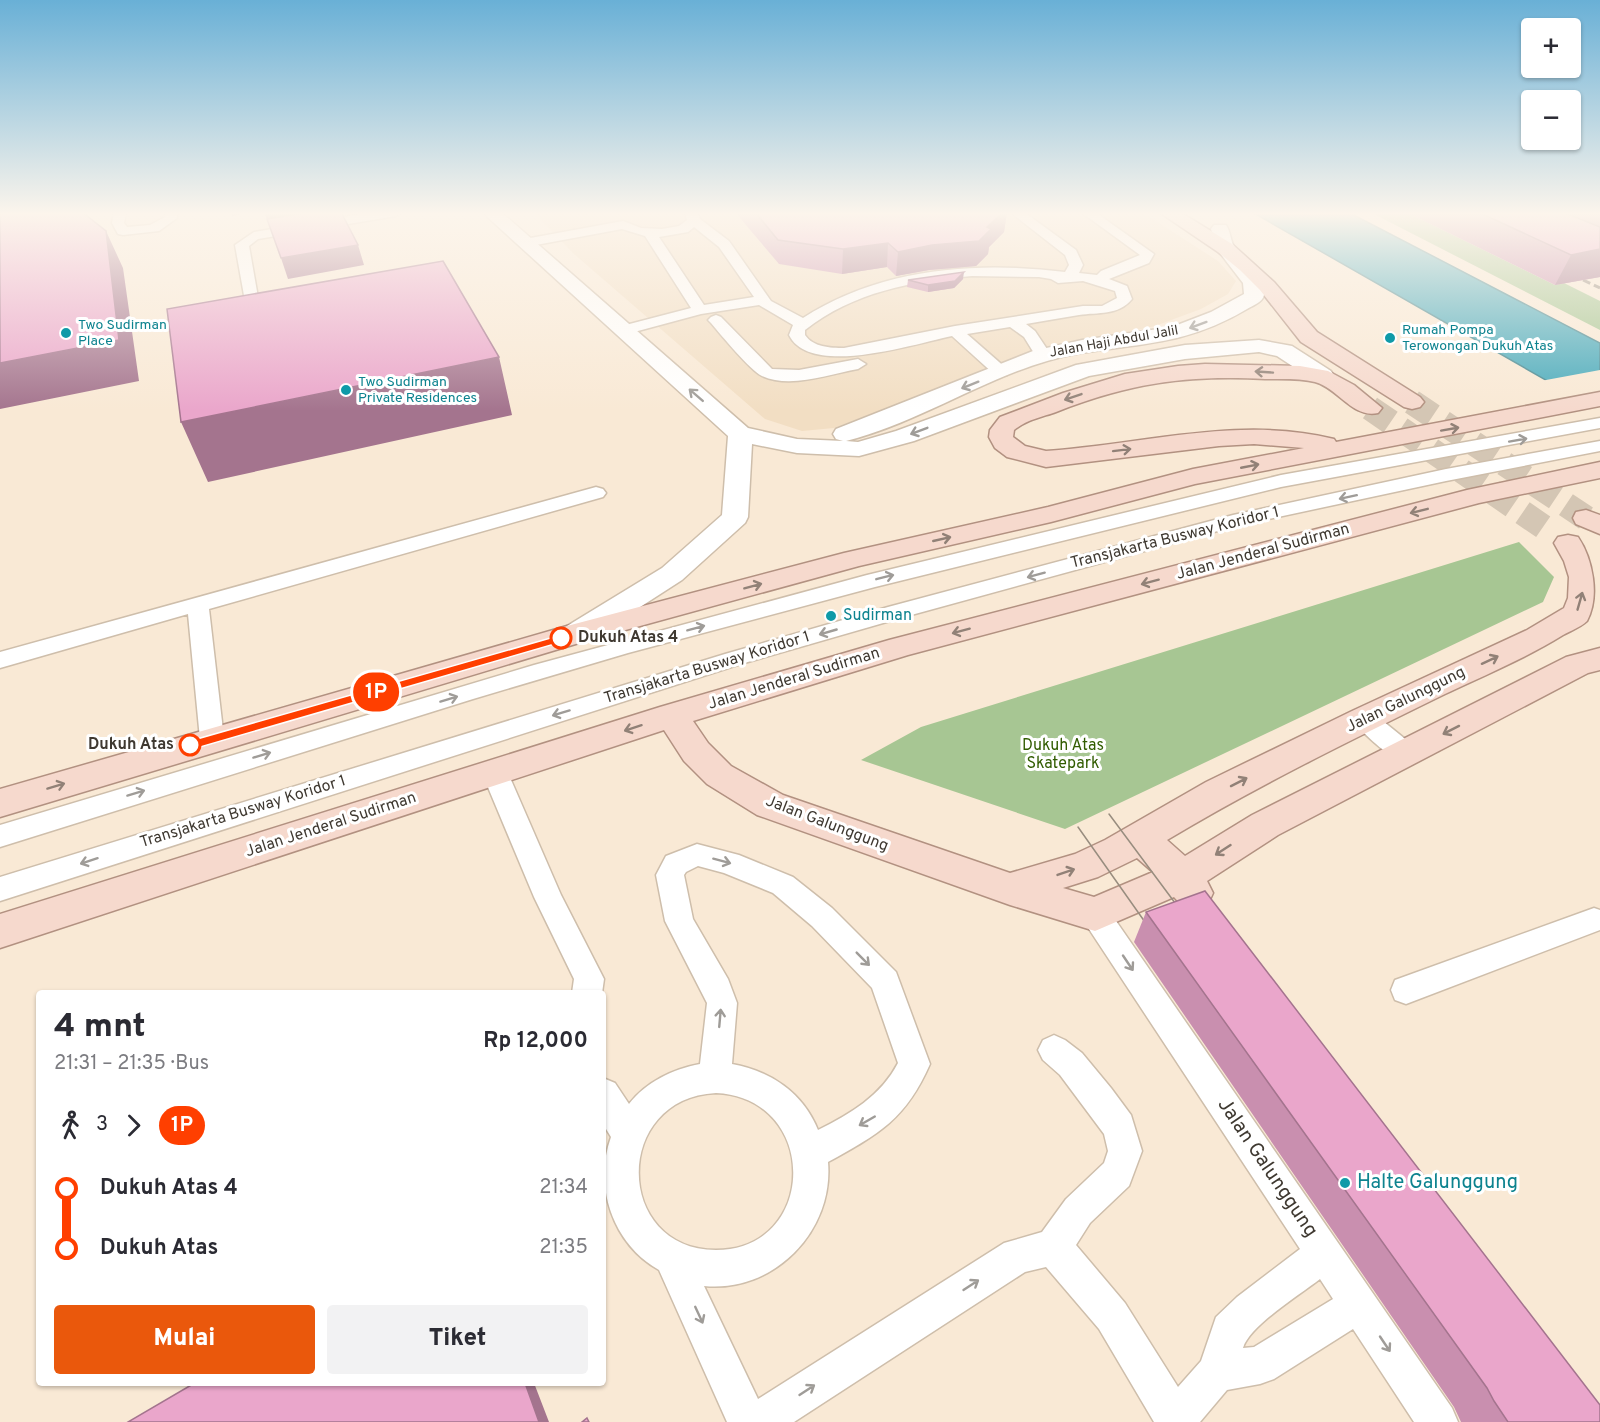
<!DOCTYPE html>
<html lang="id">
<meta charset="utf-8">
<style>
body{margin:0;font-family:Overpass,sans-serif;background:#f2f2f3;color:#2b2b33;height:100vh;display:flex;flex-direction:column;font-size:22px;white-space:nowrap}
*{box-sizing:border-box;margin:0}
p{font-size:20px;color:#7c7c81}
.icon{flex:none;width:33px;height:33px;fill:none;stroke:currentColor;stroke-width:2;stroke-linecap:round;stroke-linejoin:round}
.map{position:relative;flex:1;overflow:hidden}
.details{position:absolute;left:36px;top:990px;width:570px;height:396px;display:flex;flex-direction:column;background:#fff;border-radius:6px;box-shadow:0 2px 4px #0004}
.details>*{flex:none}
.badge{padding:0 12px;border-radius:20px;font-size:21px;line-height:39px}
.tools{position:absolute;left:1521px;top:18px;display:grid;gap:12px}
.tools a{display:grid;place-items:center;width:60px;height:60px;border-radius:6px;background:#fff;box-shadow:0 2px 4px #0004;font-size:30px}
.map>.badge{position:absolute;translate:-50% -50%;box-shadow:0 0 0 3px #fff}
.legs{display:flex;align-items:center;gap:9px;height:66px;padding:0 18px;font-size:20px}
.legs p{margin-inline-start:auto}
.head{display:flex;align-items:center;justify-content:space-between;height:102px;padding:0 18px}
h1{font-size:33px;font-weight:800;line-height:45px}
.action{display:flex;gap:12px;margin-top:auto;padding:12px 18px}
.action a{flex:1;height:69px;border-radius:6px;background:#ea580c;color:#fff;font-size:24px;font-weight:800;line-height:69px;text-align:center}
.action a+a{background:#f2f2f3;color:#2b2b33}
ul{padding:0 18px;list-style:none}
li{display:flex;align-items:center;gap:21px;height:60px;font-size:22px}
li i{display:grid;place-items:center;width:9px;height:100%;margin:0 8px;background:currentColor}
li i::after{content:'';width:15px;height:15px;margin:-8px;border:4px solid;border-radius:50%;background:#fff}
li p{margin-inline-start:auto}
li:first-child i{background:linear-gradient(#0000 50%,currentColor 0)}
li:last-child i{background:linear-gradient(currentColor 50%,#0000 0)}
.map>svg:first-child{display:block}
.built{fill:#f2dec3}
.green{fill:#a7c693}
.water{fill:#4aabbc;stroke:#478992;stroke-width:1.5}
.pier{fill:#f9e9d5}
.lines{fill:none;stroke-linecap:round;stroke-linejoin:round}
.primary-tunnel{stroke:#d4c6b4;stroke-width:25;stroke-dasharray:25 12;stroke-linecap:butt}
.lane-casing{stroke:#cebeab;stroke-width:3}
.secondary-casing{stroke:#cebeab;stroke-width:3}
.primary-casing{stroke:#b29181;stroke-width:3}
.lane{fill:#fff;fill-rule:evenodd}
.secondary{fill:#fff;fill-rule:evenodd}
.primary{fill:#f6d9cd;fill-rule:evenodd}
.tram{stroke:#988d7f;stroke-width:1.5}
.rail{stroke:#988d7f;stroke-width:3;stroke-dasharray:8 4;stroke-linecap:butt}
.wall{fill:#c98faf}
.shaded-wall{fill:#a4748e}
.building{fill:#eaa6cb;stroke:#a4748e;stroke-width:1.5}
.oneway{stroke:#9f9c98}
.oneway2{stroke:#918177}
.line-1{fill:#ff3f00;stroke:#fff;stroke-width:1.5}
.culture-dot{fill:#0f9aa8;stroke:#fff;stroke-width:2}
.stop-1-dot{fill:#fff;stroke:#ff3f00;stroke-width:3}
.labels{text-anchor:middle;dominant-baseline:central;stroke-width:6;stroke-linejoin:round;paint-order:stroke}
.far-culture-label{font-size:14px;fill:#0d838f;stroke:#fff;text-anchor:start}
.far-street-label{font-size:14px;fill:#3f3931;stroke:#fff}
.street-label{font-size:16px;fill:#3f3931;stroke:#fff}
.culture-label{font-size:16px;fill:#0d838f;stroke:#fff;text-anchor:start}
.stop-label{font-size:16px;font-weight:bold;fill:#3f3931;stroke:#fff;text-anchor:start}
.park-label{font-size:16px;fill:#315c00;stroke:#fff}
.near-street-label{font-size:20px;fill:#3f3931;stroke:#fff}
.near-culture-label{font-size:20px;fill:#0d838f;stroke:#fff;text-anchor:start}
</style>
<div class="map">
<svg width="1600" height="1422" viewBox="0 0 1600 1422">
<rect width="100%" height="100%" fill="#f9e9d5"/>
<path class="built" d="M533 212H1142L1218 261 1236 281 1228 294 1201 309 1155 326 1052 349 993 368 834 428 802 431 765 419 574 254Z"/>
<path class="green" d="M1370 212H1406L1555 285 1564 283 1600 301V330Z
M1519 542 1554 577 1543 602 1065 829 861 760 921 727Z"/>
<path class="water" d="M1252 212H1348L1600 343V411Z"/>
<path class="pier" d="M1600 370V414L1541 381 1546 380Z"/>
<g class="lines">
<path class="primary-tunnel" d="M1412 402 1586 518
M1370 408 1545 528"/>
<g class="lane-casing">
<path id="lane" d="M114 212H126L124 223 127 227 150 225 165 217V212H177V218L159 231 123 235 118 234 112 223Z
M374 212H402L396 216 258 239 249 246 263 326 260 329H250L235 245 254 232Z
M685 212H697L700 219 729 241 771 301 803 318C881 268 976 261 1065 272L1069 265 1065 255 1010 212H1024L1076 250 1083 265 1079 273 1097 275 1101 271 1140 255 1081 212H1095L1154 254 1149 263 1109 279 1127 286 1132 299C1118 316 1098 312 1079 315 1061 318 1043 321 1026 324L1035 331 1051 355 1049 358H1037L1024 337 1010 327 967 334 1007 369 1009 372 1007 375H995L952 336C914 344 810 378 789 335L793 325 759 305 701 314 623 335 618 333 615 330 618 327 691 308 645 236 622 229 525 247 518 243 525 239 623 221 641 228 662 229 679 226 687 220ZM694 227 719 247 754 297 704 305 659 237 688 232ZM972 276 1039 277 1051 279 1058 283 1083 281 1115 291 1117 298 1102 306H1083L955 326 844 348C830 348 813 347 805 335V330C853 292 913 281 972 276Z
M716 315 721 317 772 369 799 370 858 359 866 364 858 369C829 374 791 389 762 376 751 371 721 335 711 323L708 320 711 317Z
M1600 418V428L1281 487 875 587 628 653 473 699 0 847V825L534 665 867 575 1281 475Z
M1600 441V451L1446 481 1236 526 904 617 741 664 0 901V877L725 654 888 607 1233 515 1446 469Z
M596 487 603 489 606 493 603 497 209 609 224 739 221 745 212 748 203 745 200 739 188 614 0 668V652Z
M1364 710 1373 713 1415 747 1418 753 1415 759C1393 766 1371 738 1355 725L1352 719 1355 713Z
M495 763 504 766 508 773 561 895 604 979 602 993H572L574 979 534 897 482 773 486 766Z
M697 844 739 855 793 877 832 908 896 972 930 1064C906 1119 879 1134 828 1162 834 1231 774 1293 704 1286L758 1399 1004 1243 1042 1232 1066 1199 1104 1163 1108 1151 1104 1134 1060 1075 1043 1060 1038 1050 1043 1040 1054 1035 1065 1040 1082 1053 1111 1088 1131 1115 1142 1151 1129 1186 1090 1223 1076 1245 1125 1303 1178 1387 1201 1361 1216 1317 1237 1297 1300 1249 1085 923 1081 914 1085 905 1095 902 1105 905 1452 1408 1458 1422H1414L1353 1329 1274 1379 1260 1384 1227 1390 1200 1422H1154L1099 1329 1046 1267 1025 1272 794 1422H727L659 1270C613 1244 593 1186 611 1137L603 1124V1078L615 1083 629 1104C646 1082 673 1069 700 1064L707 1003 665 921 656 875 666 856ZM698 866 724 873 773 893 812 926 872 988 898 1063C881 1096 850 1114 818 1130 803 1093 771 1071 732 1064L737 1003 728 979 693 919 684 875 686 872ZM716 1093C820 1098 818 1250 716 1250 614 1250 612 1098 716 1093ZM1320 1279 1333 1299 1254 1347 1243 1348C1249 1326 1301 1294 1320 1279Z
M1594 908 1600 910V930L1406 1004 1395 1000 1391 990 1395 980Z"/>
</g>
<g class="secondary-casing">
<path id="secondary" d="M482 212H501L748 428 797 439 843 441 836 439 833 434 836 429 1033 351 1082 340 1172 327 1211 312 1244 294 1243 283 1216 248 1211 229 1214 225H1226C1231 232 1230 240 1234 246 1242 262 1268 275 1264 295 1263 302 1252 306 1247 309 1188 344 1145 343 1081 353 998 367 927 421 846 441L858 442 896 431 1076 365 1185 345 1259 340 1292 346 1331 371 1334 376 1331 381 1323 383 1315 381 1277 356 1259 352 1185 359 1089 376 914 441 859 456 797 453 752 444 748 517 745 523 682 580 589 640 578 643 567 640 563 633 567 626 662 568 722 515 728 436Z"/>
</g>
<g class="primary-casing">
<path id="primary" d="M1159 212H1180L1232 244 1274 282 1317 332 1420 397 1424 402 1420 407 1412 409 1404 407 1301 342 1260 290 1240 270 1218 252Z
M1205 364 1300 366 1328 371 1354 385 1382 408 1378 413C1353 419 1338 388 1315 382 1300 378 1281 379 1265 379 1186 375 1130 383 1056 412 1042 417 1026 420 1014 430L1013 437 1025 446 1046 451C1141 445 1239 415 1334 439L1336 442 1600 392V406L1195 484 1051 522 859 566 589 640 0 817V789L567 626 844 553 1048 507 1193 469 1304 448 1254 444 1219 446 1046 467 1007 457 995 448 989 437 990 430 1000 417 1063 393 1125 374 1178 366Z
M1600 462V478L1479 503 908 655 693 721 708 743 731 766 783 795 1010 873 1075 854 1105 840 1206 782 1352 711 1527 630 1564 608 1568 598 1569 577 1564 561 1554 543 1558 537 1568 535 1578 537C1593 559 1600 597 1587 621 1581 627 1570 631 1563 635 1526 658 1485 675 1445 694 1351 740 1257 786 1167 840L1185 856 1252 815 1566 657 1600 648V670L1588 673 1278 835 1207 881 1213 893 1208 904C1194 909 1184 909 1174 897L1095 931 1010 905 757 815 707 784 684 761 664 730 0 948V914L660 707 889 640 1467 490ZM1137 858 1153 872 1094 897 1063 888 1098 877Z
M1586 510 1600 515V534L1576 524 1573 518 1576 512Z"/>
</g>
<use href="#lane" class="lane"/>
<use href="#secondary" class="secondary"/>
<use href="#primary" class="primary"/>
<path class="tram" d="M1109 814 1184 915
M1078 827 1152 932"/>
<path class="rail" d="M1583 280 1600 288"/>
</g>
<path class="wall" d="M735 212H1007L1004 232 989 247 988 254 976 266 929 270 896 276 887 267 842 274 779 264Z
M1406 212H1600V277L1555 285Z
M963 279 954 288 928 292 907 287 908 280Z
M1146 912 1600 1422H1461L1454 1407 1134 942Z"/>
<path class="shaded-wall" d="M231 212H251L232 216Z
M264 212H338L270 227Z
M1003 212H1007L1004 232 989 247 988 254 976 266 929 270 896 276 898 252 987 227Z
M106 231 123 268 139 381 0 409V363Z
M888 243 887 267 842 274 843 249Z
M358 245 364 265 288 279 281 258Z
M1600 249V277L1555 285 1571 255Z
M964 272 963 279 954 288 928 292V285Z
M499 357 512 415 208 482 181 422Z
M525 1383H534L549 1422H539Z"/>
<path class="building" d="M0 212H82L106 231 119 340 0 363Z
M309 212H341L358 245 281 258 267 219Z
M755 212H1003L987 227 991 229 979 241 932 245 898 252 888 243 843 249 778 240Z
M1478 212H1563L1600 227V249L1571 255Z
M1593 212H1600V215Z
M443 261 499 357 181 422 167 309Z
M964 272 955 281 928 285 908 280Z
M1205 891 1600 1405V1422H1508L1494 1401 1487 1388 1146 912Z
M193 1383H525L539 1422H128L193 1384Z
M587 1418 589 1422H582Z"/>
<defs><path id="oneway-shaft" d="M-6 0H5M1.5-3L5.5 0L1.5 3" fill="none" stroke-width="1.6" stroke-linecap="round" stroke-linejoin="round" transform="scale(1.5)"/></defs>
<g class="oneway">
<use href="#oneway-shaft" transform="translate(1198 325) rotate(160)"/>
<use href="#oneway-shaft" transform="translate(970 385) rotate(158)"/>
<use href="#oneway-shaft" transform="translate(696 395) rotate(-139)"/>
<use href="#oneway-shaft" transform="translate(919 431) rotate(159)"/>
<use href="#oneway-shaft" transform="translate(1518 440) rotate(-10)"/>
<use href="#oneway-shaft" transform="translate(1348 497) rotate(168)"/>
<use href="#oneway-shaft" transform="translate(1036 575) rotate(165)"/>
<use href="#oneway-shaft" transform="translate(885 577) rotate(-14)"/>
<use href="#oneway-shaft" transform="translate(696 628) rotate(-15)"/>
<use href="#oneway-shaft" transform="translate(828 632) rotate(164)"/>
<use href="#oneway-shaft" transform="translate(449 699) rotate(-17)"/>
<use href="#oneway-shaft" transform="translate(561 713) rotate(163)"/>
<use href="#oneway-shaft" transform="translate(262 755) rotate(-17)"/>
<use href="#oneway-shaft" transform="translate(136 793) rotate(-17)"/>
<use href="#oneway-shaft" transform="translate(89 861) rotate(162)"/>
<use href="#oneway-shaft" transform="translate(722 861) rotate(15)"/>
<use href="#oneway-shaft" transform="translate(863 959) rotate(45)"/>
<use href="#oneway-shaft" transform="translate(1128 963) rotate(56)"/>
<use href="#oneway-shaft" transform="translate(720 1018) rotate(-85)"/>
<use href="#oneway-shaft" transform="translate(867 1121) rotate(150)"/>
<use href="#oneway-shaft" transform="translate(971 1285) rotate(-33)"/>
<use href="#oneway-shaft" transform="translate(699 1315) rotate(65)"/>
<use href="#oneway-shaft" transform="translate(1385 1344) rotate(56)"/>
<use href="#oneway-shaft" transform="translate(807 1390) rotate(-33)"/>
</g>
<g class="oneway2">
<use href="#oneway-shaft" transform="translate(1264 372) rotate(-176)"/>
<use href="#oneway-shaft" transform="translate(1073 397) rotate(161)"/>
<use href="#oneway-shaft" transform="translate(1450 429) rotate(-10)"/>
<use href="#oneway-shaft" transform="translate(1122 450) rotate(-7)"/>
<use href="#oneway-shaft" transform="translate(1250 466) rotate(-11)"/>
<use href="#oneway-shaft" transform="translate(1419 511) rotate(166)"/>
<use href="#oneway-shaft" transform="translate(942 539) rotate(-13)"/>
<use href="#oneway-shaft" transform="translate(1150 582) rotate(165)"/>
<use href="#oneway-shaft" transform="translate(753 586) rotate(-15)"/>
<use href="#oneway-shaft" transform="translate(1580 601) rotate(-74)"/>
<use href="#oneway-shaft" transform="translate(961 631) rotate(165)"/>
<use href="#oneway-shaft" transform="translate(1490 660) rotate(-25)"/>
<use href="#oneway-shaft" transform="translate(633 728) rotate(162)"/>
<use href="#oneway-shaft" transform="translate(1451 730) rotate(153)"/>
<use href="#oneway-shaft" transform="translate(1239 782) rotate(-27)"/>
<use href="#oneway-shaft" transform="translate(56 786) rotate(-17)"/>
<use href="#oneway-shaft" transform="translate(1223 850) rotate(147)"/>
<use href="#oneway-shaft" transform="translate(1066 872) rotate(-19)"/>
</g>
<linearGradient id="sky" x2="0" y2="1"><stop stop-color="#69b0d6"/><stop offset="0.52" stop-color="#fcf5ec"/><stop offset="1" stop-color="#fcf5ec" stop-opacity="0"/></linearGradient>
<rect width="1600" height="411" fill="url(#sky)"/>
<path class="line-1" d="M561 635 566 638 565 641 190 750 184 745 190 741Z"/>
<g class="culture-dot">
<circle cx="66" cy="333" r="6"/>
<circle cx="1390" cy="338" r="6"/>
<circle cx="346" cy="390" r="6"/>
<circle cx="831" cy="616" r="6"/>
<circle cx="1345" cy="1183" r="6"/>
</g>
<g class="stop-1-dot">
<circle cx="561" cy="638" r="10"/>
<circle cx="190" cy="745" r="10"/>
</g>
<g class="labels">
<g class="far-culture-label">
<text x="78" y="325">Two Sudirman<tspan x="78" dy="16">Place</tspan></text>
<text x="1402" y="330">Rumah Pompa<tspan x="1402" dy="16">Terowongan Dukuh Atas</tspan></text>
<text x="358" y="382">Two Sudirman<tspan x="358" dy="16">Private Residences</tspan></text>
</g>
<g class="far-street-label">
<text transform="translate(1114 342) rotate(-10)">Jalan Haji Abdul Jalil</text>
</g>
<g class="street-label">
<text transform="translate(1175 538) rotate(-14)">Transjakarta Busway Koridor 1</text>
<text transform="translate(1263 552) rotate(-15)">Jalan Jenderal Sudirman</text>
<text transform="translate(707 668) rotate(-17)">Transjakarta Busway Koridor 1</text>
<text transform="translate(794 679) rotate(-17)">Jalan Jenderal Sudirman</text>
<text transform="translate(1406 700) rotate(-26)">Jalan Galunggung</text>
<text transform="translate(243 812) rotate(-17)">Transjakarta Busway Koridor 1</text>
<text transform="translate(827 824) rotate(21)">Jalan Galunggung</text>
<text transform="translate(331 825) rotate(-18)">Jalan Jenderal Sudirman</text>
</g>
<g class="culture-label">
<text x="843" y="616">Sudirman</text>
</g>
<g class="stop-label">
<text x="578" y="638">Dukuh Atas 4</text>
<text x="174" y="745" text-anchor="end">Dukuh Atas</text>
</g>
<g class="park-label">
<text x="1063" y="746">Dukuh Atas<tspan x="1063" dy="18">Skatepark</tspan></text>
</g>
<g class="near-street-label">
<text transform="translate(1267 1168) rotate(56)">Jalan Galunggung</text>
</g>
<g class="near-culture-label">
<text x="1357" y="1183">Halte Galunggung</text>
</g>
</g>
</svg>
<div class="tools">
<a>+</a>
<a>−</a>
</div>
<b class="badge" style="left:376px;top:692px;background:#ff3f00;color:#fff">1P</b>
<section class="details">
<div class="head"><div><h1>4 mnt</h1><p>21:31 – 21:35 · Bus</p></div><b>Rp 12,000</b></div>
<div class="legs"><svg class="icon" aria-label="walk" viewBox="0 0 24 24"><circle cx="13" cy="4" r="2"/><path d="M13 8l-2 6 4 7M11 14l-3 7M7 12l3-4h3l4 4"/></svg>3<svg class="icon" aria-label="forward" viewBox="0 0 24 24"><path d="M9 5l7 7-7 7"/></svg><b class="badge" style="background:#ff3f00;color:#fff">1P</b></div>
<ul>
<li><i style="color:#ff3f00"></i><b>Dukuh Atas 4</b><p>21:34</p></li>
<li><i style="color:#ff3f00"></i><b>Dukuh Atas</b><p>21:35</p></li>
</ul>
<div class="action"><a>Mulai</a><a>Tiket</a></div>
</section>
</div>
